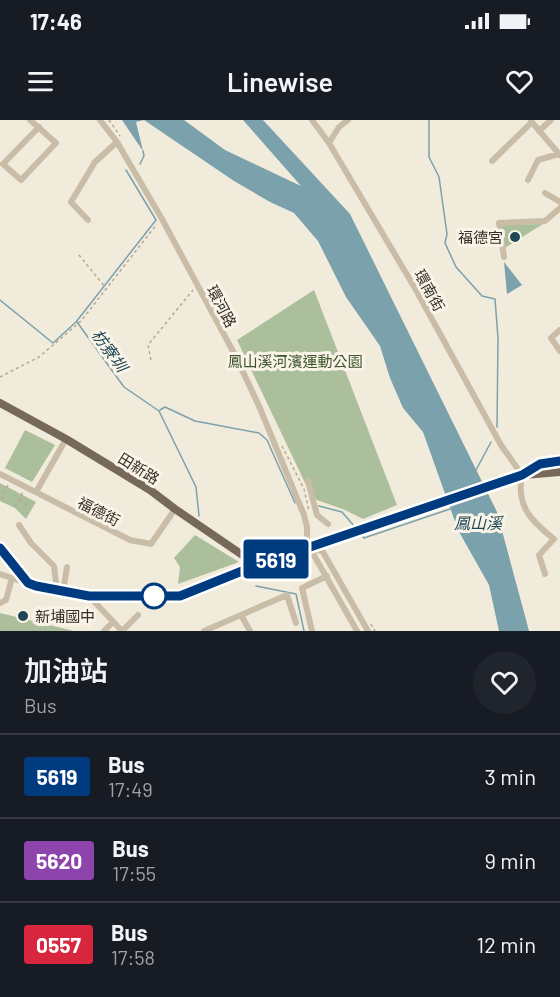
<!DOCTYPE html>
<meta charset="utf-8">
<style>
body{margin:0;font-family:Barlow,"Noto Sans TC",sans-serif;background:#20242c;color:#f1f3f6;height:100vh;display:flex;flex-direction:column;font-size:22px;white-space:nowrap}
*{box-sizing:border-box;margin:0}
p{font-size:20px;color:#9ea1a6}
.icon{flex:none;width:33px;height:33px;fill:none;stroke:currentColor;stroke-width:2;stroke-linecap:round;stroke-linejoin:round}
.map{position:relative;height:511px;overflow:hidden}
.sheet{display:flex;flex-direction:column;background:#171b24;flex:1}
.sheet>*{flex:none}
.badge{padding:0 12px;border-radius:4px;font-size:21px;line-height:39px}
.map>.badge{position:absolute;translate:-50% -50%;box-shadow:0 0 0 3px #fff}
.round{display:grid;place-items:center;flex:none;width:63px;height:63px;border-radius:32px;background:#20242c}
.overview{display:flex;align-items:center;justify-content:space-between;height:102px;padding:0 24px}
h1{font-size:28px;font-weight:600;line-height:45px}
ul{padding:0;list-style:none}
li{display:flex;align-items:center;gap:18px;height:84px;padding:0 24px;border-top:2px solid #363941}
li div{flex:1}
li b{display:block;font-size:22px}
li em{font-style:normal}
li .badge{min-width:66px;font-weight:700;text-align:center}
.status{display:flex;justify-content:space-between;align-items:center;height:42px;padding:0 30px;background:#171b24;direction:ltr}
.status svg{height:16px;fill:currentColor}
header{display:flex;justify-content:space-between;align-items:center;height:78px;padding:0 24px;background:#171b24;font-size:27px;font-weight:600}
.map>svg:first-child{display:block}
.green{fill:#acbf9c}
.water{fill:#7ba1ad}
.lines{fill:none;stroke-linecap:round;stroke-linejoin:round}
.stream{stroke:#7ba1ad;stroke-width:1.5}
.path{stroke:#b4a892;stroke-width:1.5;stroke-dasharray:3 3;stroke-linecap:butt}
.minor{stroke:#c9bda8;stroke-width:6}
.major{stroke:#776959;stroke-width:8}
.line-casing{stroke:#fff;stroke-width:14}
.line{stroke:#003b80;stroke-width:9}
.poi-dot{fill:#1f4756;stroke:#f9f4e7;stroke-width:2}
.stop-dot{fill:#fff;stroke:#003b80;stroke-width:3}
.labels{text-anchor:middle;dominant-baseline:central;stroke-width:6;stroke-linejoin:round;paint-order:stroke}
.poi-label{font-size:15px;fill:#352f28;stroke:#f9f4e7;text-anchor:end}
.street-label{font-size:15px;fill:#352f28;stroke:#f9f4e7}
.park-label{font-size:15px;fill:#3d532c;stroke:#f9f4e7}
.water-label{font-size:16px;font-style:italic;fill:#1f4756;stroke:#f9f4e7}
</style>
<div class="status"><b>17:46</b><svg viewBox="0 0 49 12"><path d="M0 12V9h3v3zM5 12V6h3v6zM10 12V3h3v9zM15 12V0h3v12zM26 1h20v11H26zM47 4h2v5h-2z"/></svg></div>
<header><svg class="icon" aria-label="menu" viewBox="0 0 24 24"><path d="M4 6h16M4 12h16M4 18h16"/></svg>Linewise<svg class="icon" aria-label="heart" viewBox="0 0 24 24"><path d="M12 20l-8-8c-3-5 5-10 8-4 3-6 11-1 8 4z"/></svg></header>
<div class="map">
<svg width="560" height="511" viewBox="0 0 560 511">
<rect width="100%" height="100%" fill="#f1ebdb"/>
<path class="green" d="M543 104 505 128 501 105Z
M314 170 397 385 363 399 345 390 317 380 307 367 237 220Z
M25 310 55 325 32 362 5 348Z
M0 363 36 382 26 399 15 388 0 381Z
M195 415 239 442 178 464 180 447 174 438Z
M0 493 74 511H0Z"/>
<path class="water" d="M122 0H184L225 30 301 66 243 0H263L350 94 497 392 529 511H499L489 465 458 410 423 312 403 288 390 258 380 226 346 177 318 121 294 93 270 82 234 61 144 0 136 2 143 31Z
M504 142 522 165 507 174Z"/>
<g class="lines">
<path class="stream" d="M429 0V37L439 57 447 114 445 123 456 147 482 176 495 179 498 218 497 307
M140 44 144 36 143 31
M0 180 53 223 76 202 156 100 126 50
M77 202 124 267 159 291 196 367 199 396
M160 290 165 287 195 301 259 313 267 320 295 383
M476 350 491 322
M319 386 342 392 355 407
M360 413 364 418 450 389
M256 466 296 474 304 511"/>
<path class="path" d="M109 0 120 16
M79 135 105 167
M151 240 148 225 193 170
M0 257 39 237 81 201 157 104
M282 326 304 369 309 391
M2 379 8 365
M20 379 30 388
M15 386 23 372
M371 504 375 511"/>
<path class="minor" d="M30 0 56 23 21 60 3 44 39 7
M100 0 117 22 162 99 235 235 259 286 304 395 307 407V423L357 511
M312 0 329 23 416 170 501 325 522 355C516 386 531 401 554 419L539 435 545 454
M531 1 560 35
M539 11 551 0
M329 23 339 7 348 0
M492 41 532 2
M528 60 538 40 559 34
M545 73 560 82
M88 100 71 82 95 42 117 22
M504 137 499 103 545 101 560 88
M560 210 551 218 560 231
M0 354 130 420 151 424 175 389
M308 361 317 395 328 404
M36 372 66 319
M19 405 31 423 54 446 57 470
M311 427 323 432 368 511
M0 428 28 463
M0 454 36 466 89 476H180L257 445
M63 471 67 447
M89 476 122 511
M0 483 6 480 12 458
M241 495 250 511
M104 511 113 502
M122 511 138 495
M204 511 287 475 296 503
M312 511 302 468 327 456"/>
<path class="major" d="M0 283 66 319 150 370 175 389 257 445 522 355 540 344 560 341
M524 355 560 352"/>
</g>
<g class="lines">
<g class="line-casing">
<path id="line" d="M0 428 28 463 36 466 89 476H180L257 445 522 355 540 344 560 341"/>
</g>
<use href="#line" class="line"/>
</g>
<g class="poi-dot">
<circle cx="515" cy="117" r="6"/>
<circle cx="23" cy="496" r="6"/>
</g>
<circle class="stop-dot" cx="154" cy="476" r="12"/>
<g class="labels">
<g class="poi-label">
<text x="503" y="117">福德宮</text>
<text x="35" y="496" text-anchor="start">新埔國中</text>
</g>
<g class="street-label">
<text transform="translate(430 170) rotate(61)">環南街</text>
<text transform="translate(222 186) rotate(62)">環河路</text>
<text transform="translate(139 348) rotate(32)">田新路</text>
<text transform="translate(99 391) rotate(27)">福德街</text>
</g>
<g class="park-label">
<text x="295" y="241">鳳山溪河濱運動公園</text>
</g>
<g class="water-label">
<text transform="translate(110 230) rotate(54)">枋寮圳</text>
<text x="478" y="402">鳳山溪</text>
</g>
</g>
</svg>
<b class="badge" style="left:276px;top:439px;background:#003b80;color:#fff">5619</b>
</div>
<section class="sheet">
<div class="overview"><div><h1>加油站</h1><p>Bus</p></div><a class="round"><svg class="icon" aria-label="heart" viewBox="0 0 24 24"><path d="M12 20l-8-8c-3-5 5-10 8-4 3-6 11-1 8 4z"/></svg></a></div>
<ul>
<li><span class="badge" style="background:#003b80;color:#fff">5619</span><div><b>Bus</b><p>17:49</p></div><em>3 min</em></li>
<li><span class="badge" style="background:#8e44ad;color:#fff">5620</span><div><b>Bus</b><p>17:55</p></div><em>9 min</em></li>
<li><span class="badge" style="background:#d7263d;color:#fff">0557</span><div><b>Bus</b><p>17:58</p></div><em>12 min</em></li>
</ul>
</section>
